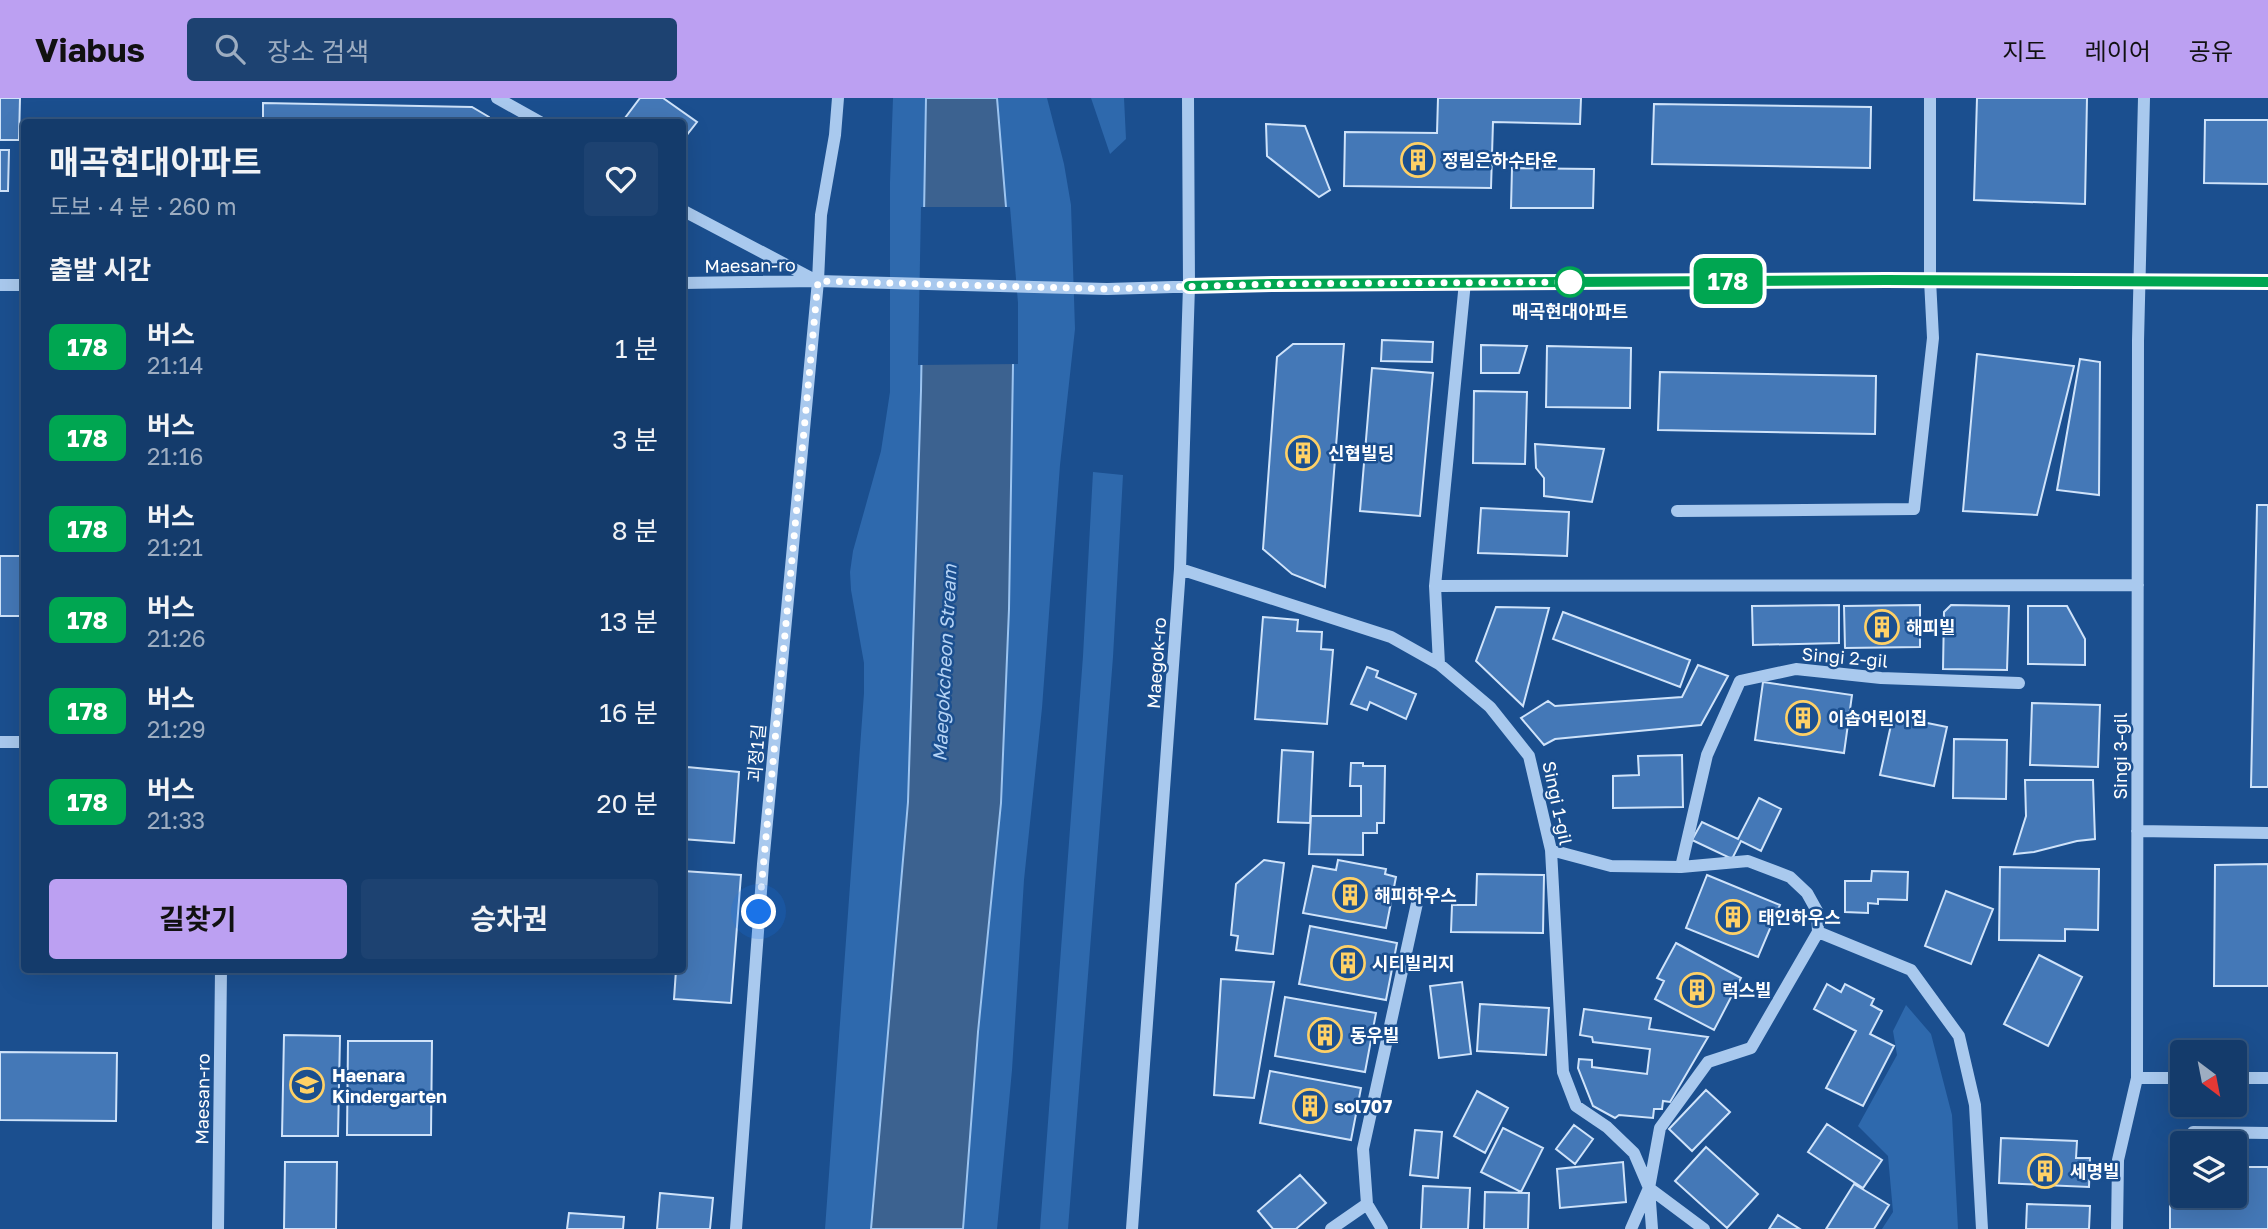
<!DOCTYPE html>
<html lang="ko">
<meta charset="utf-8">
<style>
body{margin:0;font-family:"Golos Text","Noto Sans KR",sans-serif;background:#1d4271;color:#f1f3f6;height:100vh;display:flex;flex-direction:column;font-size:26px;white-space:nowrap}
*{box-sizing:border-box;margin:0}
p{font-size:23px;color:#9dadc1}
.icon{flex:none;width:38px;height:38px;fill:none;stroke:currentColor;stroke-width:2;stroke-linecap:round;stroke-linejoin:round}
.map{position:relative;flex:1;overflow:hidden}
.panel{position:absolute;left:21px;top:21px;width:665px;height:854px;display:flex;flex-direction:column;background:#143b6b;border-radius:7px;box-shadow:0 7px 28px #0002,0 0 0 2px #33557e}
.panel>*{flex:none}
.badge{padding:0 14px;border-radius:10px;font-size:24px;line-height:46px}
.needle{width:46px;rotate:148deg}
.buttons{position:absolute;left:2170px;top:942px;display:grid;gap:14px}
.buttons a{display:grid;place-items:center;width:77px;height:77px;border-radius:7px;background:#143b6b;box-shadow:0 7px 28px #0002,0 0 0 2px #33557e;font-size:35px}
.you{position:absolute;width:35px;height:35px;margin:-18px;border:5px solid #fff;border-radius:50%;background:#1a73e8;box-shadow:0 0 0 10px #1a73e833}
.map>.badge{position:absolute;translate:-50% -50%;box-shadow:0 0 0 4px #fff}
h2{padding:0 28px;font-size:26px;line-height:63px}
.round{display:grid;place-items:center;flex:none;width:74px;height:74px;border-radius:7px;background:#1d4271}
.overview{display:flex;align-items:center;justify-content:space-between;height:119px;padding:0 28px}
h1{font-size:33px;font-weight:700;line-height:52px}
.button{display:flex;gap:14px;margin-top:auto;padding:14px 28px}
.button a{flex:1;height:80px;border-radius:7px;background:#bca0f2;color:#111;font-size:28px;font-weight:700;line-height:80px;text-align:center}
.button a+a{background:#1d4271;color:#f1f3f6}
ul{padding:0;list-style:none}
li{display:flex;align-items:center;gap:21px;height:91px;padding:0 28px}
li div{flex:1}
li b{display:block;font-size:26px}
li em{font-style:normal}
li .badge{min-width:77px;font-weight:700;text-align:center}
header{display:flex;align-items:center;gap:42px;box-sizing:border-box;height:98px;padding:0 35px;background:#bca0f2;color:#111}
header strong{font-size:33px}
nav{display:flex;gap:38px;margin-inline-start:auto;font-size:24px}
.search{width:490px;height:63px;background:#1d4271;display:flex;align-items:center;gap:18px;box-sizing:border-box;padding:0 24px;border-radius:7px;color:#9dadc1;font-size:26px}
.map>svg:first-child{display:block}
.green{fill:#2e69ad}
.water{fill:#3c6290;stroke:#9cc4f0;stroke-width:2}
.pier{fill:#1b4f8f}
.building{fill:#4478b7;stroke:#cfe3fa;stroke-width:2}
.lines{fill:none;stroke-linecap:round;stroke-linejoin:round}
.minor{stroke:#a9c9ee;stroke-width:12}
.line-casing{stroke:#fff;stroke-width:16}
.line{stroke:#00a651;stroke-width:10}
.walk{stroke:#fff;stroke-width:7;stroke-dasharray:0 12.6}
.stop-dot{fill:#fff;stroke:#00a651;stroke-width:3.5}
.labels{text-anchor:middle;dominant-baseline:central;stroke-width:5;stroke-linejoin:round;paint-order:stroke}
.poi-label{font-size:18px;font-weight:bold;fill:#fff;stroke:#1b4f8f;text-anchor:start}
.street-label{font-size:18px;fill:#fff;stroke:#1b4f8f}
.stop-label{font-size:18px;font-weight:bold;fill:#fff;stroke:#1b4f8f}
.water-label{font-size:19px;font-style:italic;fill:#b5d3f5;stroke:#1b4f8f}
</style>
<header>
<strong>Viabus</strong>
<div class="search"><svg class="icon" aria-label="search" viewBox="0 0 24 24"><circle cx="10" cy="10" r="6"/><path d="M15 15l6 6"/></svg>장소 검색</div>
<nav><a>지도</a><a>레이어</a><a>공유</a></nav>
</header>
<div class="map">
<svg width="2268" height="1131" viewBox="0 0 2268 1131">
<rect width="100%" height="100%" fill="#1b4f8f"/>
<path class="green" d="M893 0H926L921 293 908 704 871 1131H825L864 595V565L851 492 850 474 853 453 881 353 890 294V84Z
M997 0H1047L1064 66 1071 107 1075 231 1060 367 1042 610 1024 782 1012 972 997 1131H963L978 934 1001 705 1009 511 1014 206Z
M1091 0H1124L1126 41 1110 56Z
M1093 374 1123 377 1113 559 1068 1131H1040L1083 558Z
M1906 907 1931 936 1952 1017 1958 1131H1882L1893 1114 1888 1058 1858 1028 1897 957 1893 933Z"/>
<path class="water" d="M926 0H997L1014 206 1009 511 1001 705 978 934 963 1131H871L908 704 921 293Z"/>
<path class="pier" d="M921 109H1010L1018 205V266L918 267Z"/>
<path class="building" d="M0 0H20L19 42H0Z
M640 0H663L697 24 682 43V24H622Z
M1438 0H1581L1580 26 1493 24 1491 90 1344 88 1345 34 1437 35Z
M1977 0H2087L2085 106 1974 102Z
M263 5 472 9 489 19V24H263Z
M1654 6 1871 9 1870 70 1652 66Z
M2205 22H2268V86L2204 85Z
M1266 26 1305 28 1330 92 1319 99 1267 58Z
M0 52H9L8 93H0Z
M1512 70 1594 71 1593 110H1511Z
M1382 242 1433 244 1432 264 1381 263Z
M1293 246H1344L1325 489 1292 476 1263 451 1277 259Z
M1481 247 1527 248 1519 275H1481Z
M1547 248 1631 250 1630 310 1546 309Z
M1977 256 2074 268 2037 417 1963 413Z
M2080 261 2100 264 2099 397 2057 392Z
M1372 270 1433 275 1420 418 1360 413Z
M1660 274 1876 278 1875 336 1658 332Z
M1474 293 1527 294 1525 366 1473 365Z
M1535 346 1604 351 1592 404 1544 398V380L1536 370Z
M2257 407H2268V689H2251Z
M1481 410 1569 414 1567 458 1478 455Z
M0 458H24V518H0Z
M1839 507V545L1753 547 1752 508Z
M1920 507V549L1845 550 1844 508Z
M1951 507 2009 508 2007 572 1943 571 1944 514Z
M2028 508H2067L2085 541V567L2028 566Z
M1496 509 1549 510 1523 608 1476 563Z
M1563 514 1690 562 1680 589 1553 541Z
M1263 519 1298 522 1297 533 1322 534 1321 551 1333 552 1327 626 1255 621Z
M1698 567 1728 578 1701 627 1555 641 1544 647 1521 620 1548 603 1555 608 1682 599Z
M1367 569 1378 573 1376 579 1416 596 1406 621 1370 604 1367 612 1351 606Z
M1763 584 1852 597 1844 655 1755 642Z
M2032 605 2100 607 2098 669 2030 667Z
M1893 618 1947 629 1934 688 1880 677Z
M1954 641 2007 642 2006 701 1953 700Z
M1282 652 1313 654 1310 725 1278 724Z
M1682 657 1683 709 1613 710V678L1639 677 1638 658Z
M1351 665H1363V668H1385L1384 725H1377V735H1363V757L1309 756 1311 718H1361V688H1350Z
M687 669 739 674 734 745 682 741Z
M2025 682H2093L2095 741 2077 743 2034 754 2014 756 2026 718Z
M1759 700 1781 711 1761 753 1741 743 1732 761 1692 742 1702 724 1738 741Z
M1264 762 1284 765 1273 856 1236 852 1238 838 1231 837 1236 786Z
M1338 762 1386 771 1385 776 1396 779 1386 830 1303 815 1313 768 1336 772Z
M2268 766V888H2214L2215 767Z
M2000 769 2099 771 2098 832 2065 831V843L1999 842Z
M683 773 741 777 731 905 674 901 676 872H682Z
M1872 773 1908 774 1907 802 1878 801V806L1868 805V815L1845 814V783H1871Z
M1477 776 1544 777 1543 835 1451 834 1452 807H1476Z
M1707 777 1780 807 1758 859 1686 830Z
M1946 793 1993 811 1971 866 1925 848Z
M1310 828 1397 845 1386 902 1299 886Z
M1676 845 1741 880 1714 932 1655 901 1664 883 1657 880Z
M2039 857 2082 879 2048 948 2004 926Z
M1221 881 1274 884 1254 1000 1214 997Z
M1462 884 1471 956 1439 960 1430 888Z
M1827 886 1841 894 1845 886 1874 901 1871 907 1882 913 1870 936 1894 948 1863 1008 1826 990 1856 933 1814 911Z
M1285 899 1376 915 1365 974 1275 958Z
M1480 906 1549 910 1546 957 1477 953Z
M1584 911 1651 920 1649 931 1708 939 1670 1004 1663 1003 1662 1011H1654L1653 1020 1619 1017 1615 1020 1593 1008 1578 970 1579 961 1592 962V969L1647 976 1650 951 1593 944 1592 939 1580 937Z
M284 937 340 938 338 1038H282Z
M348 943H432L431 1037H347Z
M0 954 117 955 116 1023 0 1022Z
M1270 973 1361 990 1351 1042 1260 1025Z
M1706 992 1730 1014 1692 1053 1669 1031Z
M1477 993 1508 1010 1485 1055 1454 1038Z
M1827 1026 1882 1062 1863 1090 1808 1054Z
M1574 1027 1593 1041 1575 1066 1556 1051Z
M1503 1030 1543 1050 1521 1094 1481 1074Z
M1415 1032 1442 1034 1438 1080 1410 1077Z
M2001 1040 2077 1043 2076 1060H2090L2089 1089 1999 1085Z
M1706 1049 1758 1096 1727 1130 1675 1083Z
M285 1064H337L336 1131H284Z
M1623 1064 1626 1104 1560 1110 1557 1071Z
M2170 1069H2182V1097H2235V1069H2268V1131H2170Z
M1300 1077 1326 1105 1296 1131H1273L1258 1113Z
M1854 1086 1889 1107 1874 1131H1826Z
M1423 1088 1470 1090 1468 1131H1421Z
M1485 1094 1529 1095 1528 1131H1484Z
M660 1095 713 1100 710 1131H657Z
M2027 1106 2090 1108 2089 1131H2026Z
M569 1115 624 1119 623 1131H567Z
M1778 1117 1800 1131H1769Z"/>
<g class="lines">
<path class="minor" d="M497 0 540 24
M682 112 815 182
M682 185 818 183 1107 191 1274 186 1886 182 2268 184
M0 187H24
M1677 413 1914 411 1933 240 1930 182V0
M1180 471 1391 539 1439 566 1490 609 1529 658 1551 752 1563 974 1576 1008 1607 1029 1634 1055 1649 1090 1652 1131
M1435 488 2138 487
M1439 566 1435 488 1465 184
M0 644H24
M2137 733 2268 735
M1551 752 1611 768 1681 769 1748 763 1790 779 1807 795 1817 813 1818 834 1911 872 1959 938 1975 1007 1982 1131
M1681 769 1707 657 1740 583 1796 571 1881 580 2019 585
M2137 980H2182
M2235 980H2268
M2193 1034 2268 1035
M1649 1090 1704 1131
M218 1131 221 872
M736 1131 763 766 818 183 821 117 835 37 838 0
M1132 1131 1180 471 1189 188 1188 0
M1331 1131 1367 1106
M1382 1131 1367 1106 1363 1051 1417 805
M1631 1131 1649 1090 1660 1030 1708 964 1751 950 1818 834
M2117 1131 2118 1062 2137 980 2138 243 2144 0"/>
</g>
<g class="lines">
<g class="line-casing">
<path id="line" d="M1189 188 1274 186 1886 182 2268 184"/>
</g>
<use href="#line" class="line"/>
<path class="walk" d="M759 814 818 183 1107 191 1274 186 1570 184"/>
</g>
<defs>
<g id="building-ring" transform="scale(1.75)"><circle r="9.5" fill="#1b4f8f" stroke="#ffd166" stroke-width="1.5"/><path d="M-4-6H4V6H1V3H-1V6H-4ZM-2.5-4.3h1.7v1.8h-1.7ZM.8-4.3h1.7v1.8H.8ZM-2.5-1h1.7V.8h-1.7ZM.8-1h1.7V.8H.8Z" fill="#ffd166"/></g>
<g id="school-ring" transform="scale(1.75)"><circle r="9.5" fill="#1b4f8f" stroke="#ffd166" stroke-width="1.5"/><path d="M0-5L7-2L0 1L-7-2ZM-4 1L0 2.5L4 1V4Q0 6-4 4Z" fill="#ffd166"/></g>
</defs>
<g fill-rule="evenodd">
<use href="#building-ring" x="1418" y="62"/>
<use href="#building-ring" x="1303" y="355"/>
<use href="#building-ring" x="1882" y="529"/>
<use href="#building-ring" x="1803" y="620"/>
<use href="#building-ring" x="1350" y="797"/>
<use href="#building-ring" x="1733" y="819"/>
<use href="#building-ring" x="1348" y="865"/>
<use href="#building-ring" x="1697" y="892"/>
<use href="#building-ring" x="1325" y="937"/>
<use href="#school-ring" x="307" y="987"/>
<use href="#building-ring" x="1310" y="1008"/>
<use href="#building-ring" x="2045" y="1073"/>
</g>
<circle class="stop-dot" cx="1570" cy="184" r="14"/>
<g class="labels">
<g class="poi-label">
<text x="1442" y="62">정림은하수타운</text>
<text x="1328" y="355">신협빌딩</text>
<text x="1906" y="529">해피빌</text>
<text x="1828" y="620">이솝어린이집</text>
<text x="1374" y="797">해피하우스</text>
<text x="1758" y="819">태인하우스</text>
<text x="1372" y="865">시티빌리지</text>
<text x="1722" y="892">럭스빌</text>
<text x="1350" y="937">동우빌</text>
<text x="332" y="977">Haenara<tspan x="332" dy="21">Kindergarten</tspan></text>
<text x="1334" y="1008">sol707</text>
<text x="2070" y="1073">세명빌</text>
</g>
<g class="street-label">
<text transform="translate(750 167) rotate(-1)">Maesan-ro</text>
<text transform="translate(1845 559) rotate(5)">Singi 2-gil</text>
<text transform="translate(1156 565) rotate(-86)">Maegok-ro</text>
<text transform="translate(756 655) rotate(-85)">괴정1길</text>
<text transform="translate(2120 658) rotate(-90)">Singi 3-gil</text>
<text transform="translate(1558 705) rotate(78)">Singi 1-gil</text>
<text transform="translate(202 1001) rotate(-89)">Maesan-ro</text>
</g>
<g class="stop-label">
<text x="1570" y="213">매곡현대아파트</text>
</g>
<g class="water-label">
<text transform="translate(944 565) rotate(-87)">Maegokcheon Stream</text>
</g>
</g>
</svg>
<div class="buttons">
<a><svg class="needle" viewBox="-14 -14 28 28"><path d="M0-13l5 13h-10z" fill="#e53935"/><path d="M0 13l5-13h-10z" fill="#9dadc1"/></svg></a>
<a><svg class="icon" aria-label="layers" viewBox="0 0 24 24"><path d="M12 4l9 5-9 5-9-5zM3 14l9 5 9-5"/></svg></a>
</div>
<div class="you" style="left:759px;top:814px"></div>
<b class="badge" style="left:1728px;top:183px;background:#00a651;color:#fff">178</b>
<section class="panel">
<div class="overview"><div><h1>매곡현대아파트</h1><p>도보 · 4 분 · 260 m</p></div><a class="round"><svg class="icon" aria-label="heart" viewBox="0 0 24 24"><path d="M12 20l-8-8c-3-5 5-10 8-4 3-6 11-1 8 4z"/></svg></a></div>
<h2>출발 시간</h2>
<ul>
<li><span class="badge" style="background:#00a651;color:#fff">178</span><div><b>버스</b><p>21:14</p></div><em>1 분</em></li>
<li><span class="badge" style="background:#00a651;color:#fff">178</span><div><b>버스</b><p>21:16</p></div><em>3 분</em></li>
<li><span class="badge" style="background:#00a651;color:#fff">178</span><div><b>버스</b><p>21:21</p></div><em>8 분</em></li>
<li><span class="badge" style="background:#00a651;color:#fff">178</span><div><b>버스</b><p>21:26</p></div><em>13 분</em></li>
<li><span class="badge" style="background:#00a651;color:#fff">178</span><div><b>버스</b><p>21:29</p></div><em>16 분</em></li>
<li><span class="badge" style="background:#00a651;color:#fff">178</span><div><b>버스</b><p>21:33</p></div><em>20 분</em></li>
</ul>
<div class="button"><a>길찾기</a><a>승차권</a></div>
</section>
</div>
